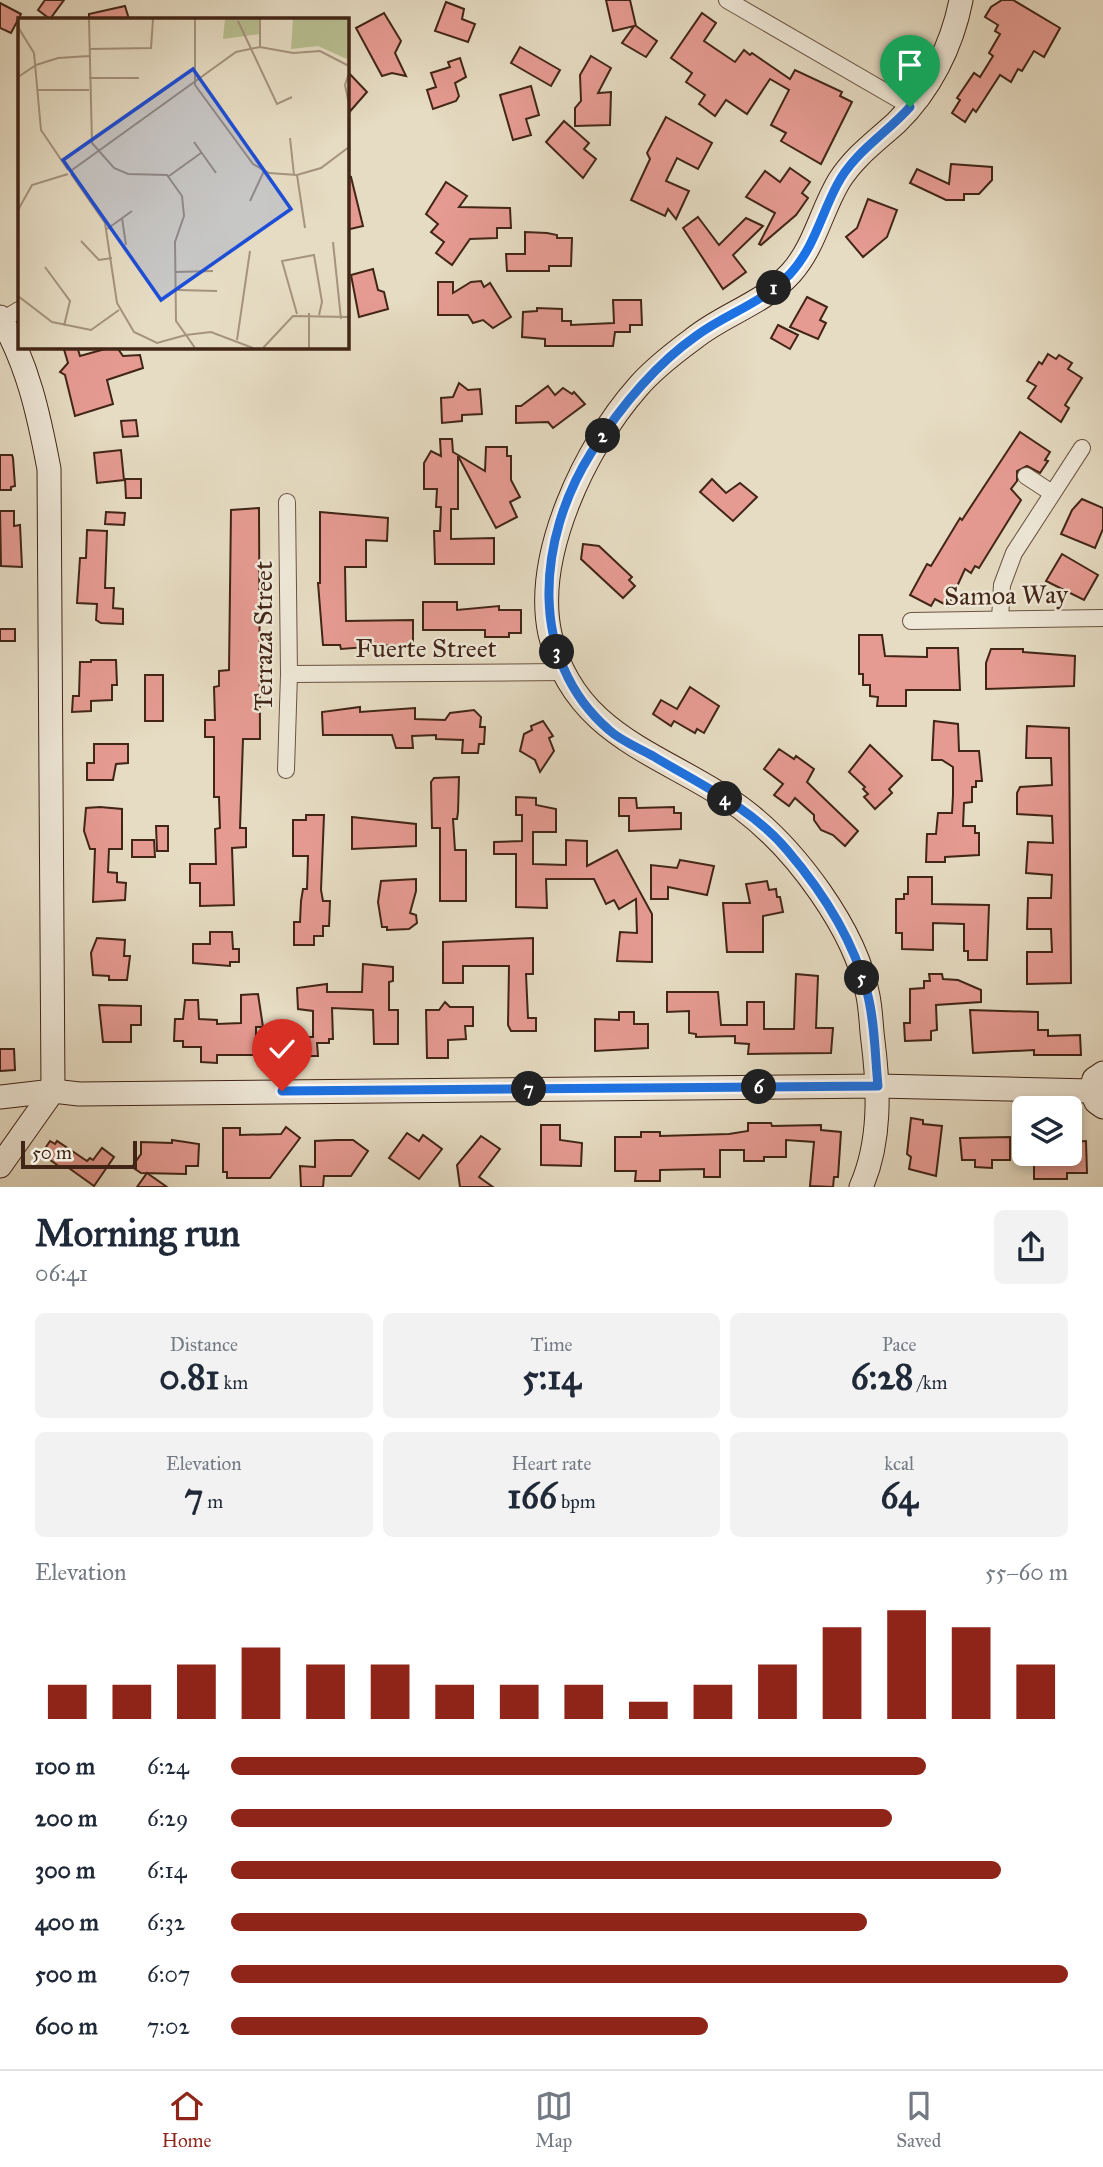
<!DOCTYPE html>
<html lang="en">
<head>
<meta charset="utf-8">
<style>
  :root { --surface:#fff; --page:#f2f2f3; --text:#1f2937; --muted:#747a83; --line:#e0e1e3; --accent:#8f2418 }
  body { margin:0; font-family:"IM FELL Great Primer",serif; background:var(--page); color:var(--text); height:100vh; display:flex; flex-direction:column; font-size:26px; white-space:nowrap }
  * { box-sizing:border-box; margin:0 }
  p { font-size:23px; color:var(--muted) }
  .icon { flex:none; width:38px; height:38px; fill:none; stroke:currentColor; stroke-width:2; stroke-linecap:round; stroke-linejoin:round }
  .map { position:relative; height:1187px; overflow:hidden }
  .panel { display:flex; flex-direction:column; background:var(--surface); flex:1 }
  .panel>* { flex:none }
  .buttons { position:absolute; left:1012px; top:1096px; display:grid; gap:14px }
  .buttons a { display:grid; place-items:center; width:70px; height:70px; border-radius:10px; background:var(--surface); box-shadow:0 4px 10px #0003; font-size:35px }
  .scale { position:absolute; left:21px; bottom:18px; width:116px; box-sizing:border-box; padding-left:7px; border:4px solid #412516; border-top:0; font-size:19px; line-height:24px; white-space:nowrap; color:#412516; -webkit-text-stroke:5px #efe8d8; paint-order:stroke }
  .pin { position:absolute; display:grid; place-items:center; width:60px; height:60px; color:#fff; margin:-72px -30px; border-radius:50% 50% 50% 0; rotate:-45deg; box-shadow:0 0 7px #0007 }
  .pin .icon { rotate:45deg }
  .km { position:absolute; width:35px; height:35px; margin:-18px; border-radius:50%; background:#222; color:#fff; font-size:19px; line-height:35px; text-align:center }
  .round { display:grid; place-items:center; flex:none; width:74px; height:74px; border-radius:10px; background:var(--page) }
  .headline { display:flex; align-items:center; justify-content:space-between; height:119px; padding:0 35px }
  h1 { font-size:38px; font-weight:700; line-height:52px }
  .stats { display:grid; grid-template-columns:repeat(3,1fr); gap:10px; height:119px; padding:7px 35px }
  .stats div { display:grid; align-content:center; border-radius:10px; background:var(--page); text-align:center }
  .stats b { font-size:35px; font-weight:700 }
  .stats small { font-size:19px; font-weight:400 }
  .stats p { font-size:19px }
  .chart { height:196px; padding:14px 35px }
  .chart p { display:flex; justify-content:space-between }
  .chart svg { width:100%; height:126px; margin-top:7px; stroke:var(--accent); stroke-width:6 }
  ul { padding:0 35px; list-style:none; font-size:23px }
  li { display:grid; grid-template-columns:112px 84px 1fr; align-items:center; height:52px }
  li i { height:18px; border-radius:9px; background:var(--accent) }
  .menu { display:flex; justify-content:space-around; align-items:center; height:98px; border-top:2px solid var(--line); background:var(--surface); font-size:19px; color:var(--muted) }
  .menu a { display:grid; justify-items:center; gap:4px }
  .menu .active { color:var(--accent) }
  .map>svg:first-child { display:block }
  .building { fill:#e69b92; stroke:#412516; stroke-width:2 }
  .lines { fill:none; stroke-linecap:round; stroke-linejoin:round }
  .street-casing { stroke:#6a5341; stroke-width:18 }
  .secondary-casing { stroke:#412516; stroke-width:25 }
  .street { stroke:#efe8d8; stroke-width:16 }
  .secondary { stroke:#efe8d8; stroke-width:23 }
  .route-casing { stroke:#fff; stroke-width:14 }
  .route { stroke:#1a73e8; stroke-width:9 }
  .labels { text-anchor:middle; stroke-width:5; stroke-linejoin:round; paint-order:stroke }
  .street-label { font-size:26px; fill:#412516; stroke:#efe8d8 }
  .inset-road { fill:none; stroke:#a4937e; stroke-width:2 }
  .view { fill:#1d4ed8; fill-opacity:0.15; stroke:#1d4ed8; stroke-width:3.5 }
  .inset-edge { fill:none; stroke:#412516; stroke-width:3.5 }
</style>
</head>
<body>
<div class="map">
<svg width="1103" height="1187" viewBox="0 0 1103 1187">
  <rect width="100%" height="100%" fill="#e6dcc3"/>
  <filter id="stains"><feTurbulence type="fractalNoise" baseFrequency=".00286" numOctaves="4"/><feColorMatrix values="0 0 0 0 .2 0 0 0 0 .09 0 0 0 0 .02 0 0 0 .5 -.17"/></filter>
  <radialGradient id="worn" r=".72"><stop offset=".6" stop-color="#630" stop-opacity="0"/><stop offset="1" stop-color="#630" stop-opacity=".3"/></radialGradient>
  <g class="building">
    <polygon points="45,0 64,0 50,19 38,10"/>
    <polygon points="606,0 630,0 636,26 657,41 646,57 622,43 634,26 613,31"/>
    <polygon points="1002,0 1013,0 1060,28 1044,57 1034,51 1022,71 1018,69 1011,82 1000,75 976,112 973,109 965,122 952,113 960,100 957,98 974,73 980,77 993,56 989,53 1000,34 995,31 998,25 985,17 991,7"/>
    <polygon points="446,2 464,9 462,19 475,24 468,42 435,31"/>
    <polygon points="0,3 21,14 11,33 0,28"/>
    <polygon points="125,6 129,19 89,19 89,14"/>
    <polygon points="384,13 401,41 395,53 406,76 392,73 382,76 356,28"/>
    <polygon points="702,13 716,23 704,41 735,62 744,50 750,55 752,53 790,79 795,70 842,92 840,96 852,102 821,164 781,141 786,133 771,125 789,90 770,79 747,114 726,100 715,116 699,104 705,95 686,82 692,73 671,58"/>
    <polygon points="520,47 560,70 551,86 511,63"/>
    <polygon points="591,56 611,68 598,93 611,92 610,125 575,126 575,108 581,101 580,75"/>
    <polygon points="460,58 466,77 455,83 459,96 456,101 433,109 427,90 436,87 431,73 450,67 448,62"/>
    <polygon points="346,70 367,92 346,116"/>
    <polygon points="531,86 539,115 526,119 531,135 513,140 500,95"/>
    <polygon points="666,117 712,143 698,169 677,158 666,181 689,191 676,219 668,209 665,216 631,200 650,159 647,153"/>
    <polygon points="564,121 589,143 584,149 596,159 583,178 546,142"/>
    <polygon points="951,164 992,167 992,180 979,194 964,194 964,200 946,200 910,183 917,169 949,184"/>
    <polygon points="790,168 810,182 802,193 808,198 796,215 761,245 759,244 775,213 746,197 765,171 780,182"/>
    <polygon points="351,177 363,226 346,230 346,178"/>
    <polygon points="446,182 467,196 459,207 510,208 511,228 497,228 497,238 470,239 452,265 436,253 444,242 431,232 438,224 426,214"/>
    <polygon points="868,199 897,210 887,237 863,257 846,237 857,228"/>
    <polygon points="698,217 719,245 746,218 763,226 733,255 746,272 723,289 683,228"/>
    <polygon points="525,232 547,233 557,235 557,238 572,238 571,266 549,266 549,271 507,271 506,254 525,254"/>
    <polygon points="373,269 378,290 384,292 388,309 359,317 351,275"/>
    <polygon points="481,281 484,287 490,283 511,317 493,328 483,320 473,323 468,315 438,315 438,282 453,282 453,293 471,282"/>
    <polygon points="807,297 827,307 820,320 826,323 818,339 790,327"/>
    <polygon points="613,300 641,300 642,325 630,325 630,332 615,332 613,346 545,346 545,339 522,337 523,312 537,311 537,308 562,309 562,321 571,321 571,325 614,323"/>
    <polygon points="778,325 798,335 790,349 771,338"/>
    <polygon points="63,346 77,346 80,356 116,346 123,356 140,355 143,368 107,380 113,404 75,416 65,375 60,372 68,363"/>
    <polygon points="1048,354 1056,359 1059,355 1072,363 1068,369 1082,378 1065,405 1069,408 1061,422 1028,398 1036,386 1027,381 1039,362 1042,364"/>
    <polygon points="459,383 468,390 480,389 482,414 462,415 462,421 442,423 441,398 453,397"/>
    <polygon points="548,386 555,395 563,388 572,394 574,392 585,404 553,428 548,422 516,423 516,406 521,406"/>
    <polygon points="136,420 138,436 123,437 121,421"/>
    <polygon points="1020,432 1050,452 1045,460 1048,461 1040,473 1027,466 1017,471 1017,481 1011,489 1021,500 979,568 975,566 971,573 965,569 948,606 935,599 931,606 910,595 927,564 931,566 960,518 962,520"/>
    <polygon points="440,439 452,439 453,452 485,471 486,447 507,447 507,456 511,456 511,480 520,497 510,502 517,517 496,528 458,456 458,509 451,509 451,539 494,538 494,564 435,564 434,531 440,531 441,507 436,507 437,489 424,489 424,463 431,451 441,456"/>
    <polygon points="121,450 124,480 97,483 94,453"/>
    <polygon points="0,455 12,455 13,458 15,486 11,487 11,490 0,490"/>
    <polygon points="125,479 141,479 141,498 126,498"/>
    <polygon points="712,479 726,493 740,483 757,497 733,521 700,492"/>
    <polygon points="1082,499 1103,508 1103,529 1095,548 1061,534 1072,510"/>
    <polygon points="259,508 260,739 243,739 240,828 246,828 246,847 232,848 234,905 200,906 200,883 190,883 190,864 216,864 215,829 220,828 219,797 214,797 214,737 205,737 205,720 215,720 214,687 219,686 219,671 229,670 231,510"/>
    <polygon points="0,511 14,511 14,526 20,525 22,567 1,566"/>
    <polygon points="106,512 125,513 124,525 105,524"/>
    <polygon points="320,512 388,518 387,541 366,540 366,567 345,567 346,621 413,620 413,649 393,649 393,645 341,649 340,645 323,645 318,583 320,583"/>
    <polygon points="87,530 107,531 105,588 114,588 113,608 123,609 123,624 101,623 96,620 97,604 77,603 80,558 86,558"/>
    <polygon points="583,544 599,546 632,577 629,580 635,586 623,598 581,559"/>
    <polygon points="1062,554 1098,575 1084,600 1046,581"/>
    <polygon points="423,602 457,602 457,610 499,606 499,610 521,610 521,633 509,633 509,637 485,637 485,630 423,630"/>
    <rect x="0" y="629" width="15" height="12"/>
    <polygon points="859,635 882,635 885,656 927,657 927,648 958,648 960,690 906,690 906,706 877,706 878,697 870,696 870,685 863,685 863,674 859,674"/>
    <polygon points="991,649 1023,649 1023,652 1075,656 1074,686 986,689 986,663"/>
    <polygon points="91,660 116,660 117,685 112,685 112,700 91,701 91,711 72,712 73,696 79,696 80,662 91,662"/>
    <rect x="145" y="675" width="18" height="46"/>
    <polygon points="690,687 719,706 704,733 697,729 695,733 674,721 671,726 653,714 661,700 677,709"/>
    <polygon points="360,707 360,712 415,708 415,719 445,720 450,713 474,710 481,717 480,727 485,727 484,744 479,744 478,753 462,753 463,740 436,739 436,735 412,736 413,748 396,748 392,735 323,735 322,712"/>
    <polygon points="543,721 553,736 549,738 554,751 540,772 535,760 520,751 524,734 532,730 531,726"/>
    <polygon points="934,721 958,724 959,751 979,751 982,781 976,781 976,787 972,787 972,802 964,803 963,826 975,826 975,833 979,833 979,855 945,857 945,862 926,862 927,834 936,834 938,813 952,813 953,795 953,767 942,760 932,760"/>
    <polygon points="1027,726 1069,728 1071,983 1027,984 1027,952 1052,952 1051,929 1027,929 1028,898 1051,898 1052,875 1026,873 1028,842 1053,843 1052,816 1017,814 1017,793 1020,787 1052,785 1051,758 1026,758"/>
    <polygon points="94,744 128,744 128,763 116,764 113,780 87,780 87,763 94,763"/>
    <polygon points="870,745 902,776 889,789 892,793 875,809 864,797 868,794 863,789 865,787 849,772"/>
    <polygon points="779,749 794,759 796,756 814,769 807,782 858,831 845,846 833,835 821,830 814,820 814,815 795,798 789,806 774,795 783,784 764,769"/>
    <polygon points="459,777 458,812 457,819 453,819 455,850 466,850 466,901 440,901 440,828 432,828 431,782 434,778"/>
    <polygon points="516,797 536,798 536,805 556,809 556,832 533,832 533,864 566,865 566,840 587,841 587,866 617,850 652,914 652,962 617,961 620,932 637,933 636,899 619,909 614,900 606,904 594,879 546,879 547,908 516,907 516,854 494,854 494,842 522,841 522,815 516,815"/>
    <polygon points="619,798 636,798 637,808 674,807 674,813 681,813 681,829 629,831 629,816 619,816"/>
    <polygon points="100,807 122,809 122,849 109,849 108,872 117,873 117,882 126,883 125,900 93,902 95,849 90,849 84,831 86,808"/>
    <polygon points="306,815 324,815 321,890 323,901 330,901 329,926 323,926 323,936 314,936 314,945 294,945 294,922 300,922 301,901 303,889 307,889 308,856 293,856 293,820 306,820"/>
    <polygon points="352,817 416,824 416,846 352,849"/>
    <polygon points="156,826 168,826 168,851 157,851"/>
    <polygon points="132,840 154,840 155,857 132,857"/>
    <polygon points="680,860 714,866 707,895 668,887 668,899 651,899 651,865 677,868"/>
    <polygon points="908,877 932,877 932,904 989,905 987,960 968,960 968,951 964,951 964,924 933,923 933,950 902,949 902,933 896,933 896,899 904,899 904,894 908,894"/>
    <polygon points="416,879 416,891 410,913 416,915 417,923 409,929 387,930 387,927 382,927 378,902 381,881"/>
    <polygon points="767,881 769,890 776,889 777,897 780,897 783,912 763,916 763,952 727,952 723,903 750,903 746,884"/>
    <polygon points="210,932 232,932 233,949 239,949 239,962 230,962 230,966 193,963 193,944 210,944"/>
    <polygon points="97,938 125,940 124,956 130,956 127,980 109,980 109,976 93,975 91,953"/>
    <polygon points="533,938 533,974 526,974 528,1018 536,1018 536,1031 511,1031 508,1025 509,966 463,966 463,983 443,983 443,942"/>
    <polygon points="363,964 393,967 393,981 389,982 389,1010 398,1010 398,1044 374,1044 373,1010 332,1008 333,1039 329,1039 329,1043 317,1043 318,1056 302,1056 301,1037 313,1037 313,1011 298,1009 297,988 327,984 327,992 362,992"/>
    <polygon points="796,974 818,976 816,1028 833,1028 831,1053 748,1054 749,1044 735,1043 735,1036 696,1037 696,1034 689,1033 689,1011 667,1012 667,992 718,992 721,1025 747,1025 747,1002 764,1002 764,1029 794,1029"/>
    <polygon points="929,974 942,974 943,979 958,980 981,990 981,1002 936,1005 937,1030 931,1031 931,1040 905,1041 904,1023 910,1023 910,989 924,988 924,981 930,981"/>
    <polygon points="258,994 263,1027 256,1027 256,1055 217,1055 217,1063 201,1062 201,1047 183,1047 183,1041 174,1041 175,1019 183,1019 185,1000 198,1000 199,1019 217,1020 217,1024 241,1023 241,995"/>
    <polygon points="445,1002 450,1007 473,1007 473,1026 465,1026 466,1039 448,1040 448,1058 427,1058 426,1010 439,1010"/>
    <polygon points="99,1005 141,1006 141,1025 131,1025 131,1042 103,1042"/>
    <polygon points="970,1010 1038,1012 1038,1030 1048,1030 1048,1036 1080,1035 1081,1055 1034,1055 1034,1050 973,1053"/>
    <polygon points="619,1012 634,1012 634,1024 648,1024 648,1048 595,1051 595,1019 619,1020"/>
    <polygon points="0,1049 14,1049 15,1070 0,1071"/>
    <polygon points="911,1118 923,1120 923,1124 942,1126 936,1176 909,1169 911,1157 907,1154"/>
    <polygon points="748,1123 771,1123 772,1126 821,1125 821,1130 841,1132 838,1177 834,1177 833,1187 810,1186 814,1142 786,1140 786,1157 764,1157 764,1161 744,1161 744,1150 720,1150 720,1177 704,1177 704,1169 660,1170 660,1181 635,1181 636,1171 615,1171 615,1137 641,1137 641,1132 660,1132 660,1136 729,1134 748,1131"/>
    <polygon points="541,1125 560,1125 560,1140 582,1143 581,1166 541,1165"/>
    <polygon points="286,1127 300,1138 270,1178 227,1178 227,1172 223,1172 223,1128 240,1128 240,1135 281,1134"/>
    <polygon points="407,1133 419,1141 423,1135 442,1149 419,1179 389,1158"/>
    <polygon points="481,1136 500,1149 479,1177 493,1187 460,1187 457,1165"/>
    <polygon points="1010,1137 1010,1160 992,1160 992,1168 975,1167 975,1160 962,1160 960,1138"/>
    <polygon points="172,1140 199,1144 198,1166 186,1166 186,1174 141,1173 132,1167 141,1154 141,1142 172,1143"/>
    <polygon points="336,1140 353,1140 368,1151 351,1176 324,1176 323,1187 301,1187 300,1166 315,1167 315,1141"/>
    <polygon points="50,1141 55,1144 57,1141 87,1161 90,1158 93,1160 102,1148 114,1157 94,1186 66,1166 60,1167 46,1157 42,1153"/>
    <polygon points="1086,1141 1087,1173 1067,1173 1067,1179 1034,1179 1034,1153 1069,1153 1069,1142"/>
    <polygon points="147,1173 167,1187 137,1187"/>
  </g>
  <g class="lines">
    <g class="street-casing">
      <g id="street">
        <polyline points="727,0 910,106"/>
        <polyline points="2,320 19,310"/>
        <polyline points="1026,476 1052,493"/>
        <polyline points="1000,619 1002,585 1014,553 1082,448"/>
        <polyline points="911,621 1103,618"/>
        <polyline points="289,674 564,672"/>
        <polyline points="286,770 289,674 287,502"/>
      </g>
    </g>
    <g class="secondary-casing">
      <g id="secondary">
        <path d="M0 317C28 364 39 416 49 469L53 1091 0 1166"/>
        <polyline points="1103,1073 1094,1079 1091,1091 1096,1102 1103,1107"/>
        <polyline points="0,1097 53,1091 79,1094 878,1086 1091,1091"/>
        <path d="M861 1187C881 1142 879 1089 873 1041 871 1026 871 1011 868 996 856 930 795 848 741 808 666 754 574 738 550 634 533 555 586 446 637 388 652 370 674 353 693 339 725 313 762 305 791 273 815 246 821 211 839 181 855 156 875 142 896 123 930 90 952 46 961 0"/>
      </g>
    </g>
    <use href="#street" class="street"/>
    <use href="#secondary" class="secondary"/>
  </g>
  <g class="lines">
    <g class="route-casing">
      <path id="route" d="M282 1091 878 1086C875 1056 875 1022 867 992 853 939 822 891 787 850 752 808 699 784 653 756 639 748 621 741 609 730 527 659 537 539 591 453 619 409 652 367 696 336 729 312 760 305 790 274 814 248 821 215 837 185 854 152 886 134 910 107"/>
    </g>
    <use href="#route" class="route"/>
  </g>
  <g class="labels">
    <g class="street-label">
      <text transform="translate(1006 595) rotate(-1)" y="9">Samoa Way</text>
      <text transform="translate(263 636) rotate(-90)" y="9">Terraza Street</text>
      <text x="426" y="657">Fuerte Street</text>
    </g>
  </g>
  <g transform="translate(18 18)">
    <rect width="331" height="331" fill="#e6dcc3"/>
    <path d="M207 1H242V16L205 21ZM275 1H331V42L300 28 273 31Z" fill="#b8bf92"/>
    <path class="inset-road" d="M71 1 74 125 96 150 110 156 149 157 164 178 166 198 157 224 158 303 168 317 193 314 235 330M177 1V67L235 146 251 155 279 157 303 150 331 129M242 1V28M220 3 259 86 274 79M0 9 16 35 23 112 50 152M71 31 133 30 135 1M18 47 40 40 71 38M331 55 327 67 331 86M0 59 18 47M71 60H121M19 72H71M272 120 276 157M176 124 198 155M54 152 218 34 242 29 275 35 302 33 331 48M53 156 87 205 99 285 116 314 139 325 168 317 177 330M279 157 287 210M151 158 183 135M232 183 246 153M0 192 14 167 50 156M104 200 108 227M89 211 114 193M63 223 81 242 94 240M315 224 323 301M27 249 52 283 46 308M157 254 195 253M160 272 199 273M0 278 34 304 73 312 101 292M291 295V330M279 296 264 243 296 237 304 284 301 297M219 322 232 233M245 330 275 298 331 299"/>
    <path class="view" d="M175 51 273 191 143 282 45 142Z"/>
    <rect width="331" height="331" class="inset-edge"/>
  </g>
  <rect width="100%" height="100%" filter="url(#stains)"/>
  <rect width="100%" height="100%" fill="url(#worn)"/>
</svg>
<div class="buttons">
<a><svg class="icon" aria-label="layers" viewBox="0 0 24 24"><path d="M12 4l9 5-9 5-9-5zM3 14l9 5 9-5"/></svg></a>
</div>
<div class="scale">50 m</div>
<div class="pin" style="left:910px;top:107px;background:#1e9e55"><svg class="icon" aria-label="arrive" viewBox="0 0 24 24"><path d="M6 21V4h12l-3 4 3 4H6"/></svg></div>
<div class="pin" style="left:282px;top:1091px;background:#d93025"><svg class="icon" aria-label="check" viewBox="0 0 24 24"><path d="M5 12l5 5 9-10"/></svg></div>
<b class="km" style="left:774px;top:288px">1</b>
<b class="km" style="left:603px;top:436px">2</b>
<b class="km" style="left:557px;top:652px">3</b>
<b class="km" style="left:725px;top:799px">4</b>
<b class="km" style="left:862px;top:978px">5</b>
<b class="km" style="left:759px;top:1087px">6</b>
<b class="km" style="left:529px;top:1089px">7</b>
</div>
<section class="panel">
<div class="headline"><div><h1>Morning run</h1><p>06:41</p></div><a class="round"><svg class="icon" aria-label="share" viewBox="0 0 24 24"><path d="M12 15V3M7 8l5-5 5 5M5 13v7h14v-7"/></svg></a></div>
<div class="stats">
<div><p>Distance</p><b>0.81<small> km</small></b></div>
<div><p>Time</p><b>5:14</b></div>
<div><p>Pace</p><b>6:28<small> /km</small></b></div>
</div>
<div class="stats">
<div><p>Elevation</p><b>7<small> m</small></b></div>
<div><p>Heart rate</p><b>166<small> bpm</small></b></div>
<div><p>kcal</p><b>64</b></div>
</div>
<div class="chart"><p><span>Elevation</span>55–60 m</p>
<svg viewBox="0 0 160 44" preserveAspectRatio="none"><path d="M5 44V32M15 44V32M25 44V25M35 44V19M45 44V25M55 44V25M65 44V32M75 44V32M85 44V32M95 44V38M105 44V32M115 44V25M125 44V12M135 44V6M145 44V12M155 44V25"/></svg>
</div>
<ul>
<li><b>100 m</b>6:24<i style="width:83%"></i></li>
<li><b>200 m</b>6:29<i style="width:79%"></i></li>
<li><b>300 m</b>6:14<i style="width:92%"></i></li>
<li><b>400 m</b>6:32<i style="width:76%"></i></li>
<li><b>500 m</b>6:07<i style="width:100%"></i></li>
<li><b>600 m</b>7:02<i style="width:57%"></i></li>
</ul>
</section>
<nav class="menu">
<a class="active"><svg class="icon" aria-label="home" viewBox="0 0 24 24"><path d="M3 11l9-7 9 7M6 9v11h12V9"/></svg>Home</a>
<a><svg class="icon" aria-label="map" viewBox="0 0 24 24"><path d="M3 6l6-2 6 2 6-2v14l-6 2-6-2-6 2zM9 4v14M15 6v14"/></svg>Map</a>
<a><svg class="icon" aria-label="saved" viewBox="0 0 24 24"><path d="M7 4h10v16l-5-4-5 4z"/></svg>Saved</a>
</nav>
</body>
</html>
